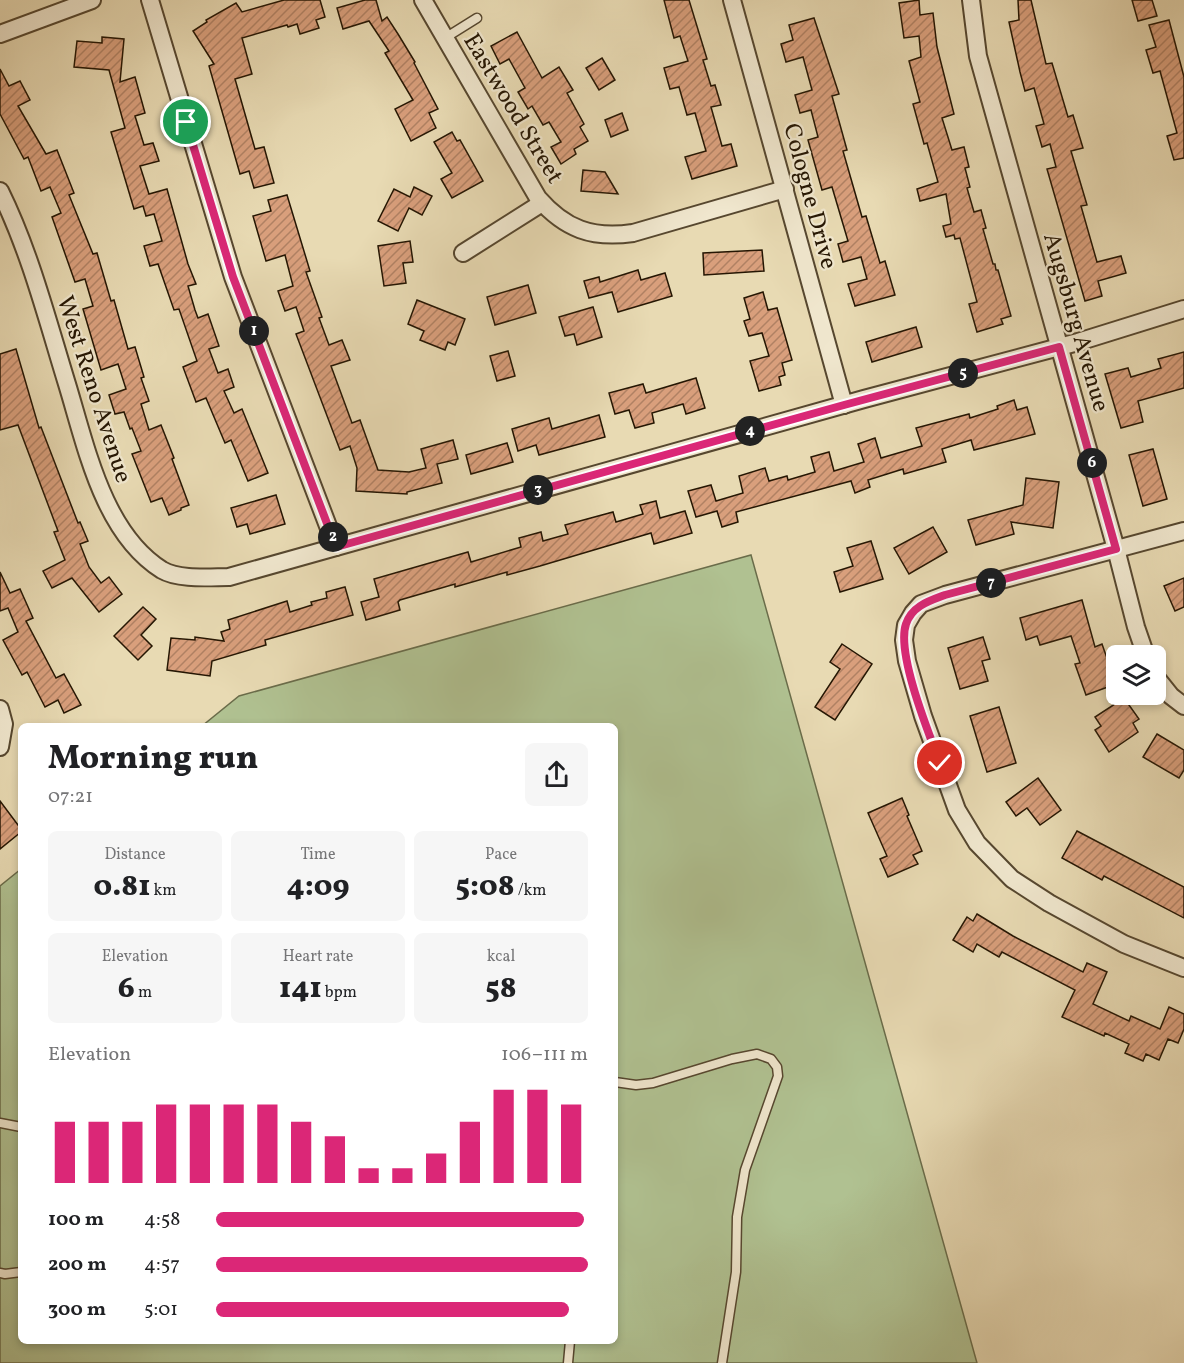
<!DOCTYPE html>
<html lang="en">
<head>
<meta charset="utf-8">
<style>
  :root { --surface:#fff; --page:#f6f6f6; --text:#202124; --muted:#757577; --accent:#db2777 }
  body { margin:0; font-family:Vollkorn,serif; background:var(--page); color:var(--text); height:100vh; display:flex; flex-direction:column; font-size:22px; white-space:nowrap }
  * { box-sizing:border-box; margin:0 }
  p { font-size:20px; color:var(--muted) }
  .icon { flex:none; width:33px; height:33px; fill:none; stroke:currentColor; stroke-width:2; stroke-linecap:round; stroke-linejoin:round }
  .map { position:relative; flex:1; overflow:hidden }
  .details { position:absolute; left:18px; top:723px; width:600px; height:621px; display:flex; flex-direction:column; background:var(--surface); border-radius:9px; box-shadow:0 3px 9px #0003 }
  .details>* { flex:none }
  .buttons { position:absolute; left:1106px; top:645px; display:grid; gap:12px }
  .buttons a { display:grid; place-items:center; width:60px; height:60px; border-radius:9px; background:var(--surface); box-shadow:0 3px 9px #0003; font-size:30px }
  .pin { position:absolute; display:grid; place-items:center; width:51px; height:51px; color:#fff; margin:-26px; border:3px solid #fff; border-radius:50%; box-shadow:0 2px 6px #0007 }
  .km { position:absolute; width:30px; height:30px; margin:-15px; border-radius:50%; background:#222; color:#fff; font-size:16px; line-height:30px; text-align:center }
  .round { display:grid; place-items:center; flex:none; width:63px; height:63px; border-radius:9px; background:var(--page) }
  .overview { display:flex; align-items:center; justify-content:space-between; height:102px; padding:0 30px }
  h1 { font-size:33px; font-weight:800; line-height:45px }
  .figures { display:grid; grid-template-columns:repeat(3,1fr); gap:9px; height:102px; padding:6px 30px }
  .figures div { display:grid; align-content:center; border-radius:9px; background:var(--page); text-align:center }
  .figures b { font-size:30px; font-weight:800 }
  .figures small { font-size:16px; font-weight:400 }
  .figures p { font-size:16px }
  .chart { height:168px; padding:12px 30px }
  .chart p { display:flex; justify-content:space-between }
  .chart svg { width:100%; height:108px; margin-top:6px; stroke:var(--accent); stroke-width:6 }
  ul { padding:0 30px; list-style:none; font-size:20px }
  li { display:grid; grid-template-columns:96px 72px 1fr; align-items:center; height:45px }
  li i { height:15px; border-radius:8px; background:var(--accent) }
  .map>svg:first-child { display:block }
  .grass { fill:#b0c191; stroke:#6a6c4a; stroke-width:1.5 }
  .building { fill:url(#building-hatch); stroke:#251603; stroke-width:1.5 }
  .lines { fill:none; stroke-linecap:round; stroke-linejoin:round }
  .service-casing { stroke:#56472f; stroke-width:11 }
  .minor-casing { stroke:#56472f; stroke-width:20 }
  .service { stroke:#f0e7ce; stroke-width:8 }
  .minor { stroke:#f0e7ce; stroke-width:16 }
  .route-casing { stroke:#fff; stroke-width:12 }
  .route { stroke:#db2777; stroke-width:8 }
  .labels { text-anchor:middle; stroke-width:4.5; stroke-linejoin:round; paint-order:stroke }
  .street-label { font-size:24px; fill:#251603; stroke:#f0e7ce }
</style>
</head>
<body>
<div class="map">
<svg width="1184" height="1363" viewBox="0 0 1184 1363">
  <defs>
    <pattern id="building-hatch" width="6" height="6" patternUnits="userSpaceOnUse" patternTransform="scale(1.5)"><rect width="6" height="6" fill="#d99f7c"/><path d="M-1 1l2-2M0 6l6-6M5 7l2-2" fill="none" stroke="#b08163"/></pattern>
  </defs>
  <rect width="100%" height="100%" fill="#e8dab3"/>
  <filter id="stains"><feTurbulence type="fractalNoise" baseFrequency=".00333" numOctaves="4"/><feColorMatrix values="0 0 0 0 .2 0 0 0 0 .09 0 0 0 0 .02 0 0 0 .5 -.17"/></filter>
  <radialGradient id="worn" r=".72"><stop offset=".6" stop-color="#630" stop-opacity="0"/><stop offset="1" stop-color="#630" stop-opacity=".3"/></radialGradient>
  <polygon class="grass" points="751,555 977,1363 0,1363 0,886 21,869 21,1341 615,1341 615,726 202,726 239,696"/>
  <g class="building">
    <polygon points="284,0 320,0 325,17 316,20 319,28 300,34 297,24 288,27 287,25 242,38 252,74 235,79 255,149 264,147 274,183 254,188 249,171 240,174 209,66 214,64 193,31 207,22 206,20 236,3 242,12"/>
    <polygon points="365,0 376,0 382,21 387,17 398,34 415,62 414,63 438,109 429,113 436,128 411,141 395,109 413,100 385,53 389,51 369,21 343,29 337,8"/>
    <polygon points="664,0 689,0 707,59 703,60 711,86 715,85 721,105 711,107 722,146 731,144 737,166 692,179 685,157 706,151 695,113 687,115 679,87 670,89 664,68 688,61 680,36 674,38"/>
    <polygon points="919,0 920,15 933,13 937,47 954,114 942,118 952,150 964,147 969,167 965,168 970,187 967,188 974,212 981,210 986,228 983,229 993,264 995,264 996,270 998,270 1011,316 1001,319 1003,324 977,332 969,304 977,302 960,238 955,239 954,235 946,237 943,226 951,224 946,194 920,201 917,189 938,182 927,143 924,144 913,104 920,102 909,61 921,57 919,36 904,38 899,3"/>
    <polygon points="1018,0 1031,0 1046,64 1052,63 1068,117 1073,115 1083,148 1071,151 1087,205 1081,206 1097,262 1121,256 1126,273 1098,281 1102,296 1085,301 1047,169 1056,167 1050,144 1042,147 1036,126 1044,124 1034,88 1025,91 1020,72 1009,22 1019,20"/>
    <polygon points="1132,0 1152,0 1157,16 1138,21"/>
    <polygon points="814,18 839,94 832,96 847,150 843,151 862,217 866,216 880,263 885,261 895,295 855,306 848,284 867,279 861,257 843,262 838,244 848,241 832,187 822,190 808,140 818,137 811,110 800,113 795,95 812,90 803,57 786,62 781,44 793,40 789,25"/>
    <polygon points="1169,20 1184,77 1184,158 1174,160 1167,136 1177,133 1160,71 1153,73 1146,50 1156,47 1149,25"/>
    <polygon points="517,32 542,78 559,67 573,90 567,93 584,124 580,127 588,141 574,149 576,154 561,164 551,147 561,142 549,122 543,125 532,106 528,109 518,92 525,88 509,59 500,64 491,46"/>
    <polygon points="102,37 124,39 120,82 135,77 145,113 135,116 144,145 153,143 159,161 140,166 149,194 167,189 188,264 196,284 188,286 195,310 198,318 208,314 219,346 209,349 218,373 228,369 234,387 224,391 234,413 242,409 268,473 248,481 231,440 225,443 206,398 196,402 183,367 197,361 179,309 174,310 158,264 150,266 144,246 162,241 154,214 146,216 143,206 134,209 111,132 125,128 109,70 74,67 77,41 102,43"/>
    <polygon points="602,58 615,80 599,90 586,68"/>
    <polygon points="0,69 9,86 20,81 30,100 18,106 46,154 57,150 74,193 69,195 93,254 97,253 111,301 114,300 128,349 135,347 144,377 141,378 149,401 141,404 149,430 161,425 174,458 172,459 189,505 181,508 181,510 169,515 162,498 151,502 132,454 141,451 132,428 130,429 124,412 115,414 109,395 126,389 118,364 101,370 83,309 93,306 85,279 75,282 52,217 61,213 50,187 41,191 28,157 24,159 0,114"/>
    <polygon points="622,113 628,130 611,137 605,120"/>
    <polygon points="452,132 457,141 460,140 483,181 452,198 441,179 452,173 434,142"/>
    <polygon points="583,170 605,172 618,194 581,191"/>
    <polygon points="414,187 432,196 422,215 409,208 398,231 378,221 394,189 410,197"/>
    <polygon points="287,195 310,271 306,272 322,317 319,318 329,345 342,340 350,360 331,366 352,423 360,420 378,470 409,472 426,468 421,449 453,440 458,459 437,464 442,483 407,492 407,494 356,491 357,468 350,446 340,450 296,334 304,331 296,307 285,311 278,291 293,286 285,255 266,261 253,216 271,211 268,200"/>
    <polygon points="410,241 413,262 403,263 406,283 384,286 378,246"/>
    <polygon points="762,250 764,271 704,275 703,253"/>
    <polygon points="638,270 641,280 665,273 672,296 618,312 612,292 589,298 584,281 599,277 600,282"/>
    <polygon points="528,285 536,313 495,325 487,297"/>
    <polygon points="763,292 768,310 777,308 792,360 782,363 785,375 779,377 781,385 759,391 750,361 769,356 762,333 749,336 744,321 750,319 744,298"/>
    <polygon points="417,300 465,319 455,345 448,342 445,350 420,340 424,331 408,324"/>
    <polygon points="593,307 602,337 577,345 574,334 565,336 559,317"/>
    <polygon points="916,327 922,347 872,362 866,342"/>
    <polygon points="16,349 39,428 41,427 78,523 80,522 88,541 80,544 89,567 101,583 109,577 122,594 99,612 72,578 52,588 43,571 65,560 54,532 58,531 18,425 0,430 0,354"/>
    <polygon points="508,351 515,376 497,381 490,356"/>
    <polygon points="1184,352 1184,388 1138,401 1143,422 1121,428 1105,374 1128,368 1131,377 1161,368 1158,359"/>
    <polygon points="696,378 705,408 686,414 683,404 652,413 654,423 635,428 629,410 615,414 609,393 643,384 646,393"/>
    <polygon points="1014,400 1017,410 1027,407 1035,434 974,450 971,440 942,449 946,462 904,474 903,469 868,480 870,487 855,493 851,481 736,512 738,522 722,527 717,511 696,517 688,491 711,485 716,501 743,493 739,476 765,468 769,481 787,476 788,480 815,472 811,457 829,452 834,471 864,462 858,444 875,438 881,458 922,446 916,428 969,414 970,418 998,409 997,406"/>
    <polygon points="599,415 605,437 539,455 536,445 518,451 512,429 549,418 552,429"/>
    <polygon points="507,443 513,462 471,474 466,455"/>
    <polygon points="1153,449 1167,499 1143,506 1129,455"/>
    <polygon points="1026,478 1059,482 1053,528 1011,522 1014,534 976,545 968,520 1023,505"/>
    <polygon points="276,495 285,524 250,534 247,524 237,527 231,508"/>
    <polygon points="656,501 660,518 685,511 692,533 654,544 651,533 540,566 507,575 507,572 455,587 455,584 400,600 398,602 400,610 366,620 361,602 379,597 374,579 468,552 471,562 521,547 519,538 541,532 543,541 568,534 565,525 613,512 616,522 643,514 640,505"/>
    <polygon points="933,527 947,552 909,574 894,548"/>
    <polygon points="871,541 883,579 840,592 834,572 853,566 847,548"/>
    <polygon points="0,572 10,593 20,589 33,618 26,621 56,678 64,674 81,705 64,713 58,700 45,707 27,672 22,675 3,640 18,632 8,608 0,611"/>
    <polygon points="1184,578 1184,607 1175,611 1164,586"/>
    <polygon points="345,587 353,615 265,640 266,645 212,661 210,676 167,670 171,638 195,640 195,637 224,641 221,632 230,629 228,620 287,601 290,612 312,605 311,602 327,598 326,592"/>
    <polygon points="1082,600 1095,647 1102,644 1116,684 1086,695 1075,664 1080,663 1071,636 1040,645 1037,636 1026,640 1020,618"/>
    <polygon points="143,607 156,619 141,635 152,646 138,660 114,636"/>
    <polygon points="983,637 990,659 982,661 988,681 960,689 948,648"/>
    <polygon points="842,644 872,664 835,720 815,707 840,669 830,662"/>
    <polygon points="1124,698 1139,719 1133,723 1138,732 1109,752 1095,730 1101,726 1095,717"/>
    <polygon points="999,707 1016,763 987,772 970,716"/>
    <polygon points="1157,734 1184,750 1184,770 1179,778 1143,757"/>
    <polygon points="1038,778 1061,810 1040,825 1027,808 1016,816 1006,802"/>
    <polygon points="902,798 909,815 907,816 922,851 913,855 918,864 888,877 880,859 887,856 868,813"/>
    <polygon points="0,801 21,829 21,832 0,849"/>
    <polygon points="1077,831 1184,887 1184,918 1104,876 1102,880 1062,858"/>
    <polygon points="977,914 1013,936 1083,972 1087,963 1107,972 1093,1004 1129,1021 1131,1016 1160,1029 1169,1007 1184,1014 1184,1029 1178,1043 1168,1039 1159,1060 1146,1054 1143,1061 1125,1053 1129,1044 1105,1033 1104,1036 1062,1017 1075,990 1002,952 999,957 977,944 973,952 953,940 967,917 973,921"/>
  </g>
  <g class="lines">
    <g class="service-casing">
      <g id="service">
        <polyline points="445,38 477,18"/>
        <polyline points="615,1082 636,1085 653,1083 732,1059 757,1054 771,1059 777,1067 778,1076 745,1170 737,1217 736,1272 722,1363"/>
        <polyline points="0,1123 21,1127"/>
        <polyline points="0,1273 5,1274 21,1272"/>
        <polyline points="568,1363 570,1341"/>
      </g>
    </g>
    <g class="minor-casing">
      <g id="minor">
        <polyline points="150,0 233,277 336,547"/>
        <path d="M423 0 538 198C565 229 592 239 633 233L785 189"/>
        <polyline points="732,0 844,405"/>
        <polyline points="971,0 978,56 1116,549 1136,627 1146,656"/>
        <polyline points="0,34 92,0"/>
        <path d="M0 191C30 252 47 319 67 384 86 446 103 533 162 570 179 580 210 577 229 577L864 399 1078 342 1184 309"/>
        <polyline points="463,253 542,203"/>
        <polyline points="1184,531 945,595 921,604 913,613 906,625 904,640 907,661 923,716 957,810 977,843 1012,879 1049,903 1124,944 1184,968"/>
        <polyline points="1155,676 1171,696 1184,706"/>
        <polyline points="0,709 4,724 0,747"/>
      </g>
    </g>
    <use href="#service" class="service"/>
    <use href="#minor" class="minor"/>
  </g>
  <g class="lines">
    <g class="route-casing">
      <path id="route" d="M186 122 233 277 336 547 844 405 1059 347 1116 549 945 595C929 601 912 606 906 624 896 653 929 734 940 763"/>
    </g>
    <use href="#route" class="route"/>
  </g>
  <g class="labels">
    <g class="street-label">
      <text transform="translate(514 108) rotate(59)" y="8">Eastwood Street</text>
      <text transform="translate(811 196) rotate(75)" y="8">Cologne Drive</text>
      <text transform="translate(1077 322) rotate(74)" y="8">Augsburg Avenue</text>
      <text transform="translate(95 389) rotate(72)" y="8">West Reno Avenue</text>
    </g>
  </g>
  <rect width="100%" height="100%" filter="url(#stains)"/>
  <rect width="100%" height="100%" fill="url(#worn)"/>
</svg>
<div class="buttons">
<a><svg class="icon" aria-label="layers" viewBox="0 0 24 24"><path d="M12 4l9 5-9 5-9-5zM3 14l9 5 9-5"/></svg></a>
</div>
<div class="pin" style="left:186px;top:122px;background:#1e9e55"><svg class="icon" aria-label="arrive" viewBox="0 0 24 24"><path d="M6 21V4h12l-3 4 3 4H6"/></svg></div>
<div class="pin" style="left:940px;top:763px;background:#d93025"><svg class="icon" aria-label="check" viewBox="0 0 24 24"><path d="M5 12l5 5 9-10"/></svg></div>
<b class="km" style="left:254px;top:331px">1</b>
<b class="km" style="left:333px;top:537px">2</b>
<b class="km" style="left:538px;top:490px">3</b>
<b class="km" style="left:750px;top:431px">4</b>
<b class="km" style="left:963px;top:373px">5</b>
<b class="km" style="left:1092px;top:463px">6</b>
<b class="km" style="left:991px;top:583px">7</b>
<section class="details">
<div class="overview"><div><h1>Morning run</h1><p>07:21</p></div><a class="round"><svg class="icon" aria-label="share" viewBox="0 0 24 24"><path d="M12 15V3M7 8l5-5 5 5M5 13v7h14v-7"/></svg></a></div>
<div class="figures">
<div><p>Distance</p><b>0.81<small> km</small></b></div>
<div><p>Time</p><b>4:09</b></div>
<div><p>Pace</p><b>5:08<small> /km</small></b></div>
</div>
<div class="figures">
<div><p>Elevation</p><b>6<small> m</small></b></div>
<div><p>Heart rate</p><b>141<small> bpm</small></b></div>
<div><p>kcal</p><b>58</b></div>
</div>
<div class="chart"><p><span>Elevation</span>106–111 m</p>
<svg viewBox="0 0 160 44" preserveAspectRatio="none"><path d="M5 44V19M15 44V19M25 44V19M35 44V12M45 44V12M55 44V12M65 44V12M75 44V19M85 44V25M95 44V38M105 44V38M115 44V32M125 44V19M135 44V6M145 44V6M155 44V12"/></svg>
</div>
<ul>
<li><b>100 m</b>4:58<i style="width:99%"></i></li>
<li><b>200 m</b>4:57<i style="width:100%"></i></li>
<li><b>300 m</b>5:01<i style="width:95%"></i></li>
</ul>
</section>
</div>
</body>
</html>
